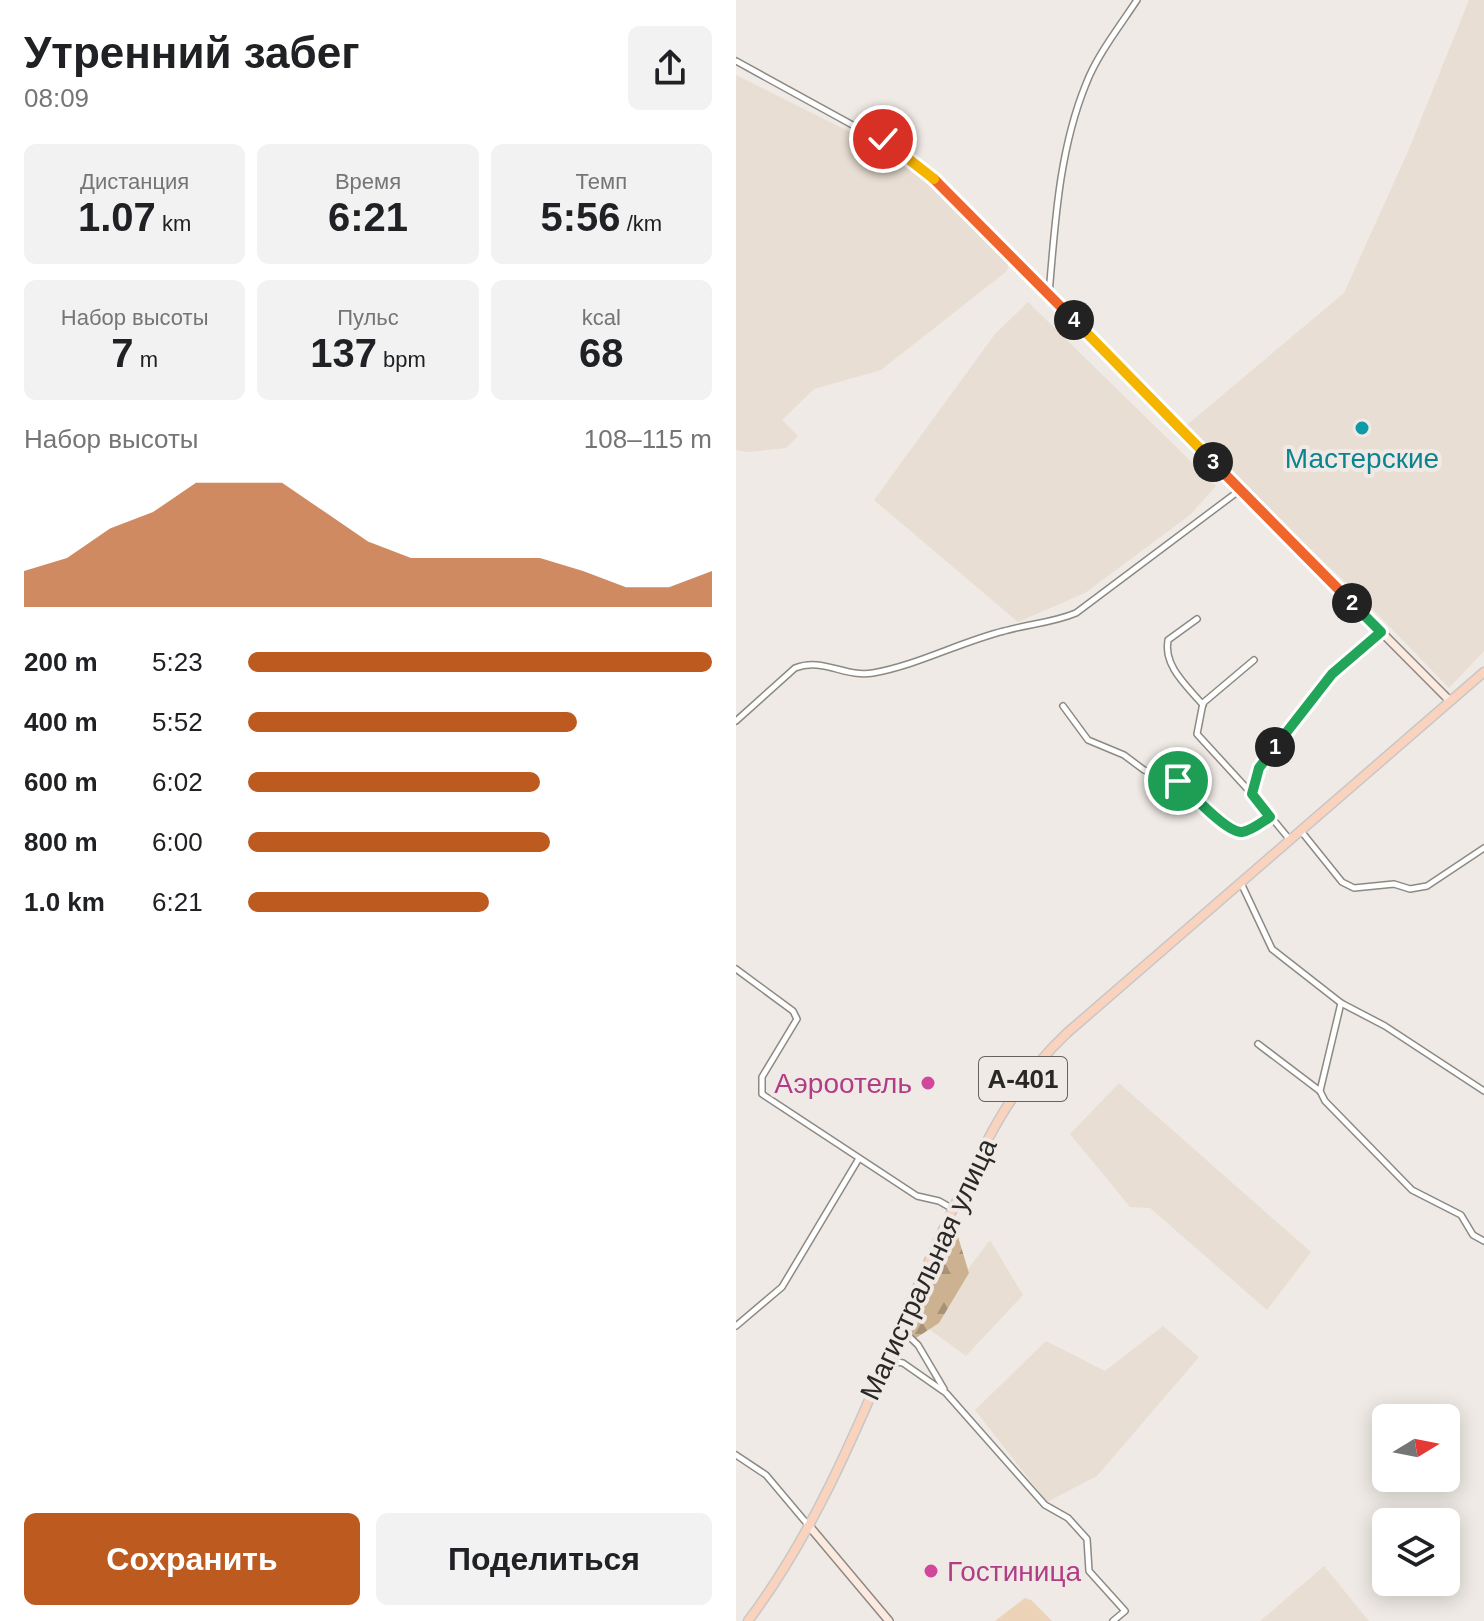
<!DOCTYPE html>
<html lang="ru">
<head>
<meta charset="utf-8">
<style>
  :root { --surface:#fff; --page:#f2f2f2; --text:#202124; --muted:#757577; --accent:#bc5a20 }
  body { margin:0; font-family:Helvetica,sans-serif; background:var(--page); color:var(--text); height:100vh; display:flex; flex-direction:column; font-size:30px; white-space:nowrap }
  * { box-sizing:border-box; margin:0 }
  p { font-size:26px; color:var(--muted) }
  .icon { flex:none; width:44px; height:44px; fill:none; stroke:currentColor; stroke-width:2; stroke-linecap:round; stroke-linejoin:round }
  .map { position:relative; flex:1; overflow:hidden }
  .panel { display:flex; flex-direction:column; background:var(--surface); width:736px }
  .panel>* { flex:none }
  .needle { width:52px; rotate:80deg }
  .controls { position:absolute; left:636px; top:1404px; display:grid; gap:16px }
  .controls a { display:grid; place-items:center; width:88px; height:88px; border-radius:12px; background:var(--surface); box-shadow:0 4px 20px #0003; font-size:40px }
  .pin { position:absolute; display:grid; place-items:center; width:68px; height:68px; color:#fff; margin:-34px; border:4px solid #fff; border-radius:50%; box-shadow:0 2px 8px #0007 }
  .km { position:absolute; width:40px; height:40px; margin:-20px; border-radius:50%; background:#222; color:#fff; font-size:22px; line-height:40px; text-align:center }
  .round { display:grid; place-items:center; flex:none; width:84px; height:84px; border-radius:12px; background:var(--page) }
  .headline { display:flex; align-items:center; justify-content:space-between; height:136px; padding:0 24px }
  h1 { font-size:44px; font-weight:800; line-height:60px }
  .figures { display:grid; grid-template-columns:repeat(3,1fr); gap:12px; height:136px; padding:8px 24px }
  .figures div { display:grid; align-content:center; border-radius:12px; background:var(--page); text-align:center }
  .figures b { font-size:40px; font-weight:800 }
  .figures small { font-size:22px; font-weight:400 }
  .figures p { font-size:22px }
  .chart { height:224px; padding:16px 24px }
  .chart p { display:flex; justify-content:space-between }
  .chart svg { width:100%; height:144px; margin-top:8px; fill:var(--accent); opacity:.7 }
  .button { display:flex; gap:16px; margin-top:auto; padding:16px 24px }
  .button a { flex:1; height:92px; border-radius:12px; background:var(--accent); color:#fff; font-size:32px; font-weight:800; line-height:92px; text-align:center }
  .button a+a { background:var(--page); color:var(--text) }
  ul { padding:0 24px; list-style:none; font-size:26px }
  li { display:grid; grid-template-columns:128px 96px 1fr; align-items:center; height:60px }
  li i { height:20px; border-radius:10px; background:var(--accent) }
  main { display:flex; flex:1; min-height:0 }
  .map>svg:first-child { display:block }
  .built { fill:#e9ded3 }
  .forest { fill:url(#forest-firs) }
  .pitch { fill:#ecd3b7 }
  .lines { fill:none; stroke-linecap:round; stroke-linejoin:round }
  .street-casing { stroke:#8d8983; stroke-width:8 }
  .secondary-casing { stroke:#8d8983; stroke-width:10 }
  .primary-casing { stroke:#c8c7c7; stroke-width:11 }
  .street { stroke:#fff; stroke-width:5 }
  .secondary { stroke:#fce9df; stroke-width:7 }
  .primary { stroke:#fad3bf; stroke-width:8 }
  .split-1-casing { stroke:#fff; stroke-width:16 }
  .split-2-casing { stroke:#fff; stroke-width:16 }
  .split-3-casing { stroke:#fff; stroke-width:16 }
  .split-4-casing { stroke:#fff; stroke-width:16 }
  .split-5-casing { stroke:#fff; stroke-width:16 }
  .split-6-casing { stroke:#fff; stroke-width:16 }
  .split-1 { stroke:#22a559; stroke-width:10 }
  .split-2 { stroke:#22a559; stroke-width:10 }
  .split-3 { stroke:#f0652b; stroke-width:10 }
  .split-4 { stroke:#f5b400; stroke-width:10 }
  .split-5 { stroke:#f0652b; stroke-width:10 }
  .split-6 { stroke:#f5b400; stroke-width:10 }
  .culture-dot { fill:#0f9aa8; stroke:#efeae5; stroke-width:3 }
  .hotel-dot { fill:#d1479c; stroke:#efeae5; stroke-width:3 }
  .labels { text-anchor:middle; stroke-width:8; stroke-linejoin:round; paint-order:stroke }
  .shield { fill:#efeae5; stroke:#65625f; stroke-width:2 }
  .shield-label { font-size:26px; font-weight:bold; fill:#2a2826 }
  .culture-label { font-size:28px; fill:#0d838f; stroke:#efeae5 }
  .hotel-label { font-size:28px; fill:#b23c85; stroke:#efeae5; text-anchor:end }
  .street-label { font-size:28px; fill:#2a2826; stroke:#efeae5 }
</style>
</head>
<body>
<main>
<section class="panel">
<div class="headline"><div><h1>Утренний забег</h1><p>08:09</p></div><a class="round"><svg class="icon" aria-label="share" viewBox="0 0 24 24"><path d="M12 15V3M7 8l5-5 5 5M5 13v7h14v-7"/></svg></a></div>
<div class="figures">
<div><p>Дистанция</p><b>1.07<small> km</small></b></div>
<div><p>Время</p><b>6:21</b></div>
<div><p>Темп</p><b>5:56<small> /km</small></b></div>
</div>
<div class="figures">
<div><p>Набор высоты</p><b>7<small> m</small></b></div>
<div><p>Пульс</p><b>137<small> bpm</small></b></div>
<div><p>kcal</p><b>68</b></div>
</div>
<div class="chart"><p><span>Набор высоты</span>108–115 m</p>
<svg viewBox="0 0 160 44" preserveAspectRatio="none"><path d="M0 44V33L10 29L20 20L30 15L40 6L50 6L60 6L70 15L80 24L90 29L100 29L110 29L120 29L130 33L140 38L150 38L160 33V44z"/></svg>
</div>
<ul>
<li><b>200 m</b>5:23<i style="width:100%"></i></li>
<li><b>400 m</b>5:52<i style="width:71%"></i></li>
<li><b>600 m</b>6:02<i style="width:63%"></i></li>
<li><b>800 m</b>6:00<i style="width:65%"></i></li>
<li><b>1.0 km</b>6:21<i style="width:52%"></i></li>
</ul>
<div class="button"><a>Сохранить</a><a>Поделиться</a></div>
</section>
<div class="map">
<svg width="748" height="1621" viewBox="0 0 748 1621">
  <defs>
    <pattern id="forest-firs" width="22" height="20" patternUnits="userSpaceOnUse" patternTransform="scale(2)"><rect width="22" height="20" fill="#cdb292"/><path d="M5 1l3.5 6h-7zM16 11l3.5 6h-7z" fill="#a79177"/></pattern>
  </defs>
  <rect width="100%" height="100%" fill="#efeae5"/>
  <g class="built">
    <polygon points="733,0 748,0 748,651 713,688 619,591 446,429 608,293 673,149"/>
    <polygon points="0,75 170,160 229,211 273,263 271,271 145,370 78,389 46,420 62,436 50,448 13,452 0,450"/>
    <polygon points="292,302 480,486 454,515 349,593 282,622 138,500 259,334"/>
    <polygon points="383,1083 575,1252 531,1310 414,1208 394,1207 334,1134"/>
    <polygon points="254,1240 287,1295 230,1356 189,1326"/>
    <polygon points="427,1326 463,1357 361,1476 311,1502 239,1410 310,1341 369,1371"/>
    <polygon points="588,1566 633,1621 524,1621 544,1604"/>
  </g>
  <polygon class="forest" points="220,1230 233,1273 203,1323 180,1338 173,1331"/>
  <polygon class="pitch" points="289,1598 295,1600 316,1621 259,1621"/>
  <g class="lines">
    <g class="street-casing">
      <g id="street">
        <path d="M0 61 173 156 226 205 504 490 340 613C316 623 292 624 268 631 224 642 182 665 137 673 109 678 87 657 59 668L0 721"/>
        <path d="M313 294C319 224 323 150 350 84 361 55 384 26 401 0"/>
        <path d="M461 619 432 640C427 666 451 686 467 705"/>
        <polyline points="327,706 352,740 388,755 408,770 442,781 499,832 509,833 534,817"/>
        <polyline points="516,794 461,734 467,703 518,660"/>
        <polyline points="565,831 606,882 618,888 658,884 674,889 691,886 748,848"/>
        <path d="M554 840 516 794C535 729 595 676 645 632"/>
        <polyline points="505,883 536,949 550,960 605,1003 649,1026 748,1091"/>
        <polyline points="0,969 57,1011 61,1019 26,1077 26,1094 181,1196 203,1201 217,1209"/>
        <polyline points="522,1044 584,1091 589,1101 676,1190 725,1215 737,1235 748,1241"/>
        <polyline points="584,1091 605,1003"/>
        <polyline points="0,1326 46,1287 122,1160"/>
        <polyline points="163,1327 182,1345 208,1389"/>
        <polyline points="149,1360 167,1363 210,1393 309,1505 332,1518 351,1539 353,1571 389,1611 377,1621"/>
        <polyline points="0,1455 30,1475 73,1526"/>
      </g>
    </g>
    <g class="secondary-casing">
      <g id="secondary">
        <polyline points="504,490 714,701"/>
        <polyline points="74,1527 153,1621"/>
      </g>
    </g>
    <g class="primary-casing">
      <path id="primary" d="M12 1621C103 1500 149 1351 214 1215 248 1145 274 1087 331 1033L748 672"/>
    </g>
    <use href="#street" class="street"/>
    <use href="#secondary" class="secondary"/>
    <use href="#primary" class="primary"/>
  </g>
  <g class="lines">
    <g class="split-1-casing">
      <path id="split-1" d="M442 781C454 792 491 834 506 832 515 831 526 822 534 817L516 794 523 768 539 747"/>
    </g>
    <g class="split-2-casing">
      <polyline id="split-2" points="539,747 596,674 645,632 616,603"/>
    </g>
    <g class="split-3-casing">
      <polyline id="split-3" points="477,462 616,603"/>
    </g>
    <g class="split-4-casing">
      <polyline id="split-4" points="338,320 477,462"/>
    </g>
    <g class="split-5-casing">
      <polyline id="split-5" points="198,179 338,320"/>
    </g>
    <g class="split-6-casing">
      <polyline id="split-6" points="147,139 198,179"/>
    </g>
    <use href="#split-1" class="split-1"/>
    <use href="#split-2" class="split-2"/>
    <use href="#split-3" class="split-3"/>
    <use href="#split-4" class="split-4"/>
    <use href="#split-5" class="split-5"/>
    <use href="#split-6" class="split-6"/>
  </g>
  <circle class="culture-dot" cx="626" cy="428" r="8"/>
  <g class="hotel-dot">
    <circle cx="192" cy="1083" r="8"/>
    <circle cx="195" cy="1571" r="8"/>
  </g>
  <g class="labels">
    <rect class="shield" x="243" y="1057" width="88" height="44" rx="6"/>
    <g class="shield-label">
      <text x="287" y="1088">А-401</text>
    </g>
    <g class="culture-label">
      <text x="626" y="468">Мастерские</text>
    </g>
    <g class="hotel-label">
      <text x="176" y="1093">Аэроотель</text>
      <text x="211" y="1581" text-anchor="start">Гостиница</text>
    </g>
    <g class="street-label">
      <text transform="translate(192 1269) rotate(-65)" y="10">Магистральная улица</text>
    </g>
  </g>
</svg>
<div class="controls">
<a><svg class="needle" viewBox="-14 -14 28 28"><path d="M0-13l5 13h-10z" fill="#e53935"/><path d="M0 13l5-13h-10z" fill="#757577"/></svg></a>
<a><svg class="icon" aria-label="layers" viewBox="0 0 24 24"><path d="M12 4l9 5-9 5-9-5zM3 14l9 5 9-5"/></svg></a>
</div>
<div class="pin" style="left:442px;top:781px;background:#1e9e55"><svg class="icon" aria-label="arrive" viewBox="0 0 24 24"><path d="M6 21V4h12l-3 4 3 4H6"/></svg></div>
<div class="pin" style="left:147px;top:139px;background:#d93025"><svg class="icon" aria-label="check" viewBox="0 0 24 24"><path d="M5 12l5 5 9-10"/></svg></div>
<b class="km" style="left:539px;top:747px">1</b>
<b class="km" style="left:616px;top:603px">2</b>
<b class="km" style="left:477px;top:462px">3</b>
<b class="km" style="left:338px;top:320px">4</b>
</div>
</main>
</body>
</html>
